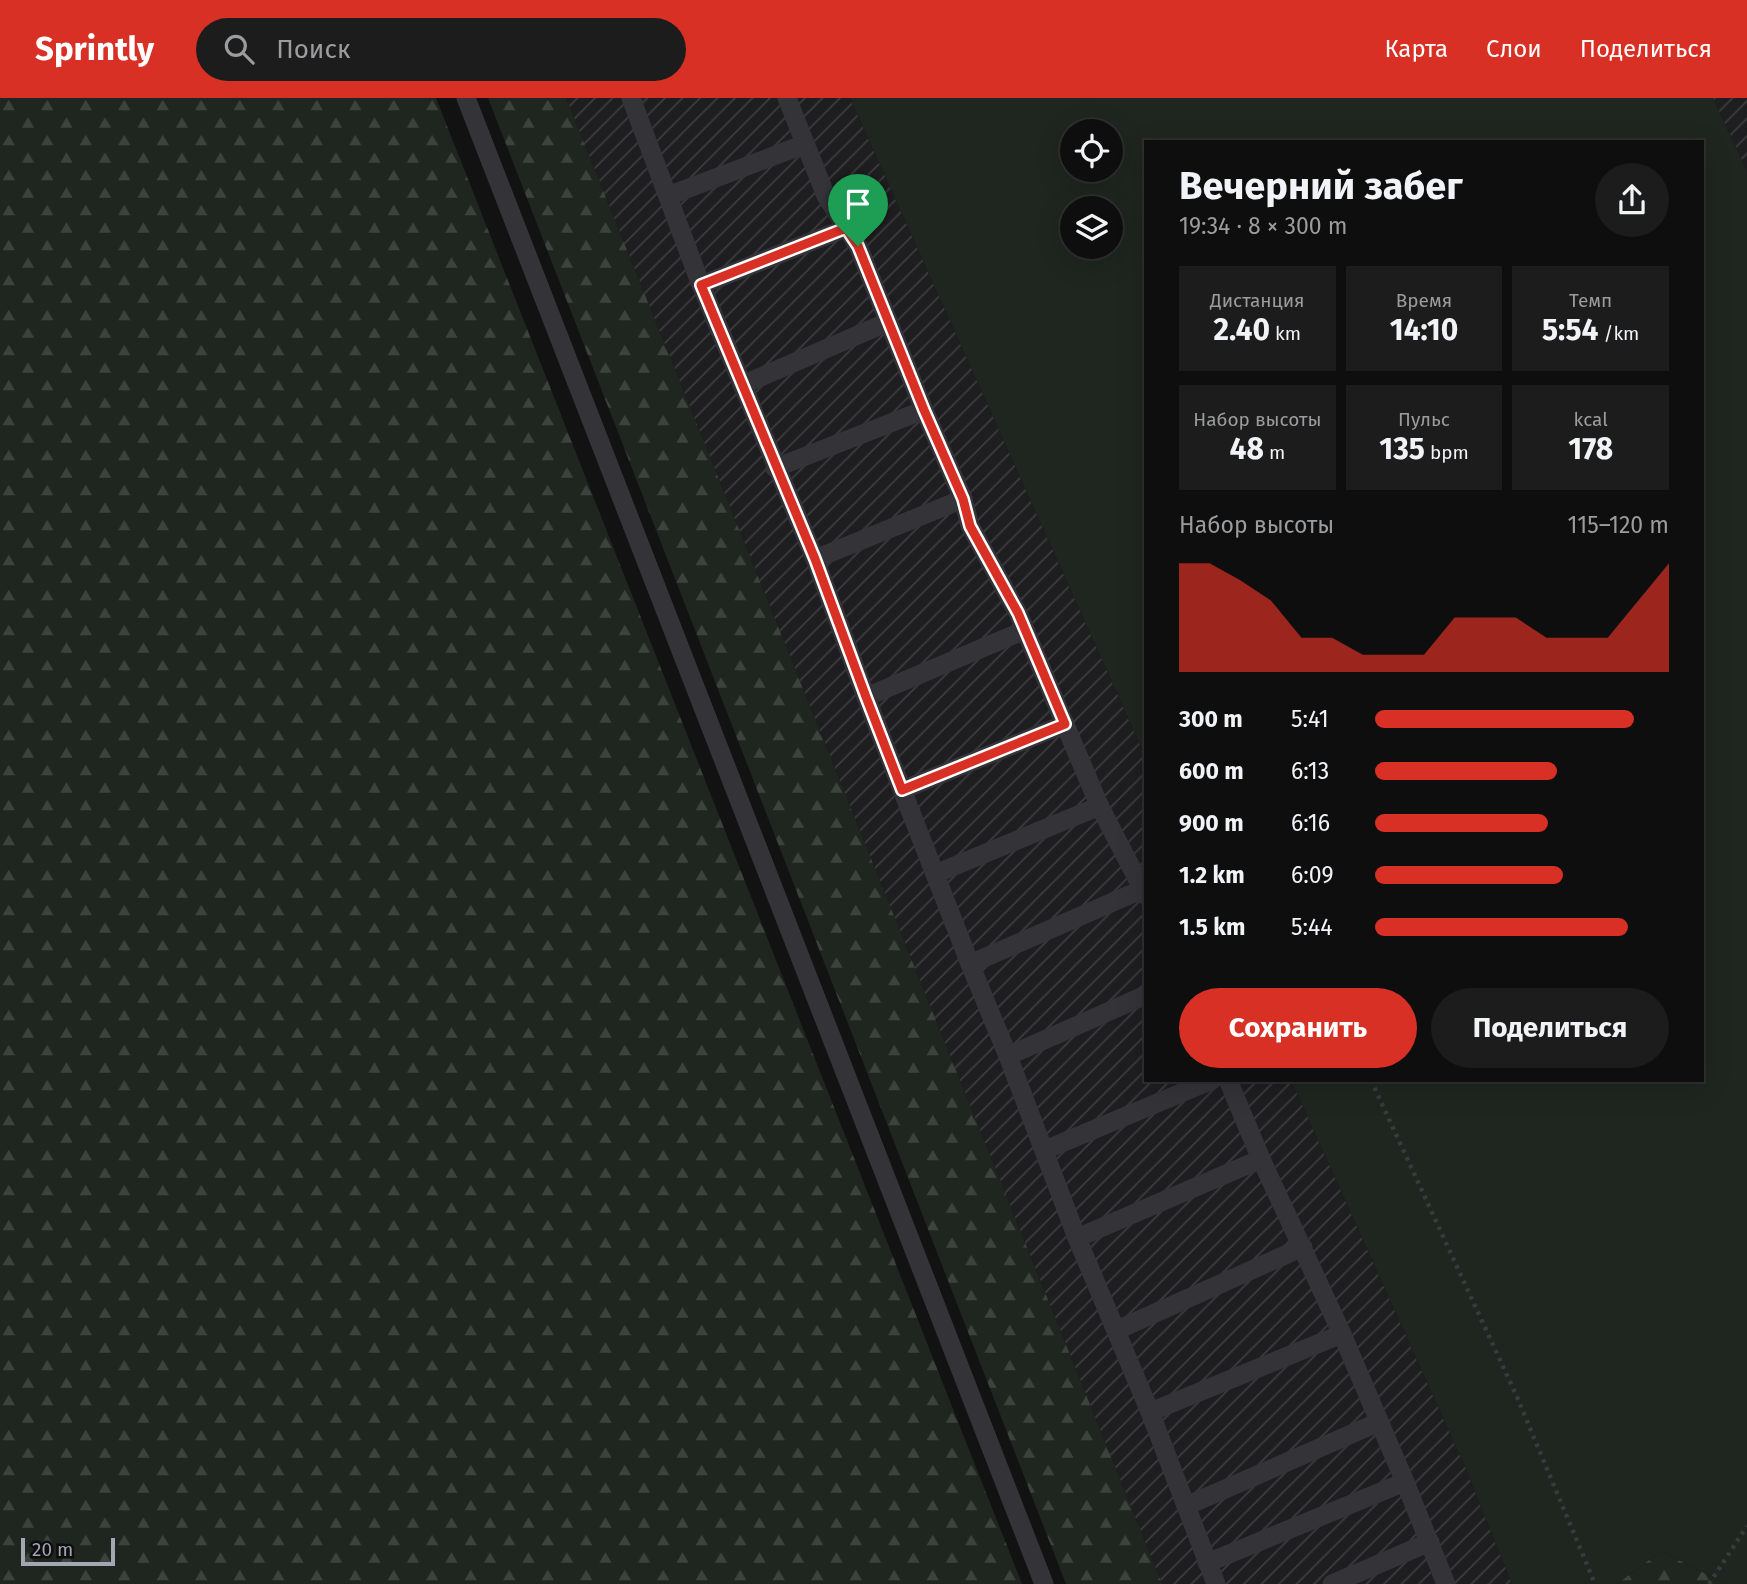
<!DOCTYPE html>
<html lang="ru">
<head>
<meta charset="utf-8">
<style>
  :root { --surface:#0e0e0e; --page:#1c1c1c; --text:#f1f3f6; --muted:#9b9c9e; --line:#2e2e2e; --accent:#d93025 }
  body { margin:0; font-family:"Fira Sans",sans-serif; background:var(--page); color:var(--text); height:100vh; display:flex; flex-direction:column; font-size:26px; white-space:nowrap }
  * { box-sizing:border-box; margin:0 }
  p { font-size:23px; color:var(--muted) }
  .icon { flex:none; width:38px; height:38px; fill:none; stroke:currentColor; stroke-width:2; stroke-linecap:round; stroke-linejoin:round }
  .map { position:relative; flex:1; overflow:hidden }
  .details { position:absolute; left:1144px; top:42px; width:560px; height:942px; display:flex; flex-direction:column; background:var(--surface); border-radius:0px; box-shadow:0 7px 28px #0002,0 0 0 2px var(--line) }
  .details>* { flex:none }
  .tools { position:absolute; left:1060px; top:21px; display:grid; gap:14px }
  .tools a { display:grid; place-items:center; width:63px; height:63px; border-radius:50%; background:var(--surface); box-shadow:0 7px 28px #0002,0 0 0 2px var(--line); font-size:35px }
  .scale { position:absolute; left:21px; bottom:18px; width:94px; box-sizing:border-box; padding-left:7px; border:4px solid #a3a7b4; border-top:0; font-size:19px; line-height:24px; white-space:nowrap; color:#a3a7b4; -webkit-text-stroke:5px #0d0d0e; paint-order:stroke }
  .pin { position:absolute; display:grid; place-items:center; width:60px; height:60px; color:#fff; margin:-72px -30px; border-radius:50% 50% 50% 0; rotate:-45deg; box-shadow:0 0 7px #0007 }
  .pin .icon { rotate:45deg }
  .round { display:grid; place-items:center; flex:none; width:74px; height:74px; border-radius:37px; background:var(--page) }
  .overview { display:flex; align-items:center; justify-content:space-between; height:119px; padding:0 35px }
  h1 { font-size:38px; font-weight:700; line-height:52px }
  .figures { display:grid; grid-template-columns:repeat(3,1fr); gap:10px; height:119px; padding:7px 35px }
  .figures div { display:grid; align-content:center; border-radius:0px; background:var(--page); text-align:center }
  .figures b { font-size:30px; font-weight:700 }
  .figures small { font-size:19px; font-weight:400 }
  .figures p { font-size:19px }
  .chart { height:196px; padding:14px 35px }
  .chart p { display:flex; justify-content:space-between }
  .chart svg { width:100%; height:126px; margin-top:7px; fill:var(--accent); opacity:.7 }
  .cta { display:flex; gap:14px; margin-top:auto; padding:14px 35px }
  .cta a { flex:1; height:80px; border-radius:42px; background:var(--accent); color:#fff; font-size:28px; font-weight:700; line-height:80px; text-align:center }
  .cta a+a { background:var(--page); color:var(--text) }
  ul { padding:0 35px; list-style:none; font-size:23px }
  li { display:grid; grid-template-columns:112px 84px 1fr; align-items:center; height:52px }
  li i { height:18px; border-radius:9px; background:var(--accent) }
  header { display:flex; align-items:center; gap:42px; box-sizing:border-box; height:98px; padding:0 35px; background:var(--accent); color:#fff }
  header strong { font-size:33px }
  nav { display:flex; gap:38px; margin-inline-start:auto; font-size:24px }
  .search { width:490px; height:63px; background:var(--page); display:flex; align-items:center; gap:18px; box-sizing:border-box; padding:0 24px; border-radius:38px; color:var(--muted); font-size:26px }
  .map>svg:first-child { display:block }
  .industrial { fill:url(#industrial-furrows) }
  .green { fill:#1e261f; fill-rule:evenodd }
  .forest { fill:url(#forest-firs) }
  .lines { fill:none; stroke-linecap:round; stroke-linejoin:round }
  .path { stroke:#393a3f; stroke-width:4.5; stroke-dasharray:3.5 5; stroke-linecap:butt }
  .lane { stroke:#333338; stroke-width:19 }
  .route-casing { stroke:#fff; stroke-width:14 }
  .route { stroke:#d93025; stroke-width:9 }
</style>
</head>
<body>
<header>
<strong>Sprintly</strong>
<div class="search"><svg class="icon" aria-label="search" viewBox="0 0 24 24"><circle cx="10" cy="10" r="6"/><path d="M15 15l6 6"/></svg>Поиск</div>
<nav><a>Карта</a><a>Слои</a><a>Поделиться</a></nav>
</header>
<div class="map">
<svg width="1747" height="1486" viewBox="0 0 1747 1486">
  <defs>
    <pattern id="industrial-furrows" width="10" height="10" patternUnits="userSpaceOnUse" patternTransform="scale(1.75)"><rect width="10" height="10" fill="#1e1e20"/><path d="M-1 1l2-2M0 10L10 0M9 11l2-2" fill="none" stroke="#3c3c3e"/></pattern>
    <pattern id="forest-firs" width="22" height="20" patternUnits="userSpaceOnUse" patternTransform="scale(1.75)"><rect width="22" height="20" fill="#1e261f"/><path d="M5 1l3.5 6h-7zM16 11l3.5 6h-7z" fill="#3c433d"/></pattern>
  </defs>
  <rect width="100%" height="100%" fill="#121213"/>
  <g class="industrial">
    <polygon points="566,0 850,0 1146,660 1146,982 1291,982 1465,1369 1512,1486 1162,1486"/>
    <polygon points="1713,0 1747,0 1747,73"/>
  </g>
  <path class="green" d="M850 0H1713L1747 73V1486H1726L1661 1453 1617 1486H1512L1465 1369 1291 982H1703V44H1146V660ZM1073 33H1111V72H1073ZM1073 110H1111V149H1073Z"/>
  <g class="forest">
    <polygon points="0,0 436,0 1022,1486 0,1486"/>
    <polygon points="488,0 566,0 1162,1486 1066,1486"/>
    <polygon points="1661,1453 1726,1486 1617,1486"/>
  </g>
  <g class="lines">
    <g class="path">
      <polyline points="1371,982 1517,1299 1595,1486"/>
      <polyline points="1709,1486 1747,1428"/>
    </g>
    <g class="lane">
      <polyline points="466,0 1044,1486"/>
      <polyline points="631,0 701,187 815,461 866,599 970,866 1008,958 1077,1140 1150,1314 1216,1486"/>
      <polyline points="787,0 826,98 858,148 924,312 963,401 970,428 1018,515 1099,707 1146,798"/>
      <polyline points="668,98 805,46"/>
      <polyline points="701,187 846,130"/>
      <polyline points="742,287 888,224"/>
      <polyline points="775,370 924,312"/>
      <polyline points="815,461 963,401"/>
      <polyline points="866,599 1025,532"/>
      <polyline points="902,692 1065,626"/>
      <polyline points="935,776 1100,708"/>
      <polyline points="970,866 1143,791"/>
      <polyline points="1008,958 1146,897"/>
      <polyline points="1228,982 1261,1061 1342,1236 1405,1384 1446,1486"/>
      <polyline points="1045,1052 1212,982"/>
      <polyline points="1077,1140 1261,1061"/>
      <polyline points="1117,1232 1303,1149"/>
      <polyline points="1150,1314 1342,1236"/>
      <polyline points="1186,1408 1379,1324"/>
      <polyline points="1207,1465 1405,1384"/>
      <polyline points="1332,1486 1430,1444"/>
    </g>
  </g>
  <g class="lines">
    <g class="route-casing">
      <polygon id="route" points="846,130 858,148 924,312 963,401 970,428 1018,515 1065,626 902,692 866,599 815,461 701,187"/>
    </g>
    <use href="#route" class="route"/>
  </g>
</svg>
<div class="tools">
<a><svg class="icon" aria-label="locate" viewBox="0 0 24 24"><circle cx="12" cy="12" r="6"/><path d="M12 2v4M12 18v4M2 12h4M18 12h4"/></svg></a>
<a><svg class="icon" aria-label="layers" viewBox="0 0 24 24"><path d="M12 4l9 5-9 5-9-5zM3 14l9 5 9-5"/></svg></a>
</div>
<div class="scale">20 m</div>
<div class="pin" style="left:858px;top:148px;background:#1e9e55"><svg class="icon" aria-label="arrive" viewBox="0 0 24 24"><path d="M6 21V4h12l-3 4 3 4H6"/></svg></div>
<section class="details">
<div class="overview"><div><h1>Вечерний забег</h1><p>19:34 · 8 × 300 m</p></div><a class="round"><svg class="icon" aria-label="share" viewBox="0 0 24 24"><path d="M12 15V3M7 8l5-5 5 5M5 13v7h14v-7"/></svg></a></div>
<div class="figures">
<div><p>Дистанция</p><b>2.40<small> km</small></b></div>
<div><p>Время</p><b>14:10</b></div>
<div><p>Темп</p><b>5:54<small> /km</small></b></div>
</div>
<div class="figures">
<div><p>Набор высоты</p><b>48<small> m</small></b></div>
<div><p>Пульс</p><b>135<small> bpm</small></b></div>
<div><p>kcal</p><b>178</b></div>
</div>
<div class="chart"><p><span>Набор высоты</span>115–120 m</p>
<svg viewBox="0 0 160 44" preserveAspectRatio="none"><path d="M0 44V6L10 6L20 12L30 19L40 32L50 32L60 38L70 38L80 38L90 25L100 25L110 25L120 32L130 32L140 32L150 19L160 6V44z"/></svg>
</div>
<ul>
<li><b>300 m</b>5:41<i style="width:88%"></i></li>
<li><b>600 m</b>6:13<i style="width:62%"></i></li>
<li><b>900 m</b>6:16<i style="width:59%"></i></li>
<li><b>1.2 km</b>6:09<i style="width:64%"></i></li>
<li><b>1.5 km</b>5:44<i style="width:86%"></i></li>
</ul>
<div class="cta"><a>Сохранить</a><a>Поделиться</a></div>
</section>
</div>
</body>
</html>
